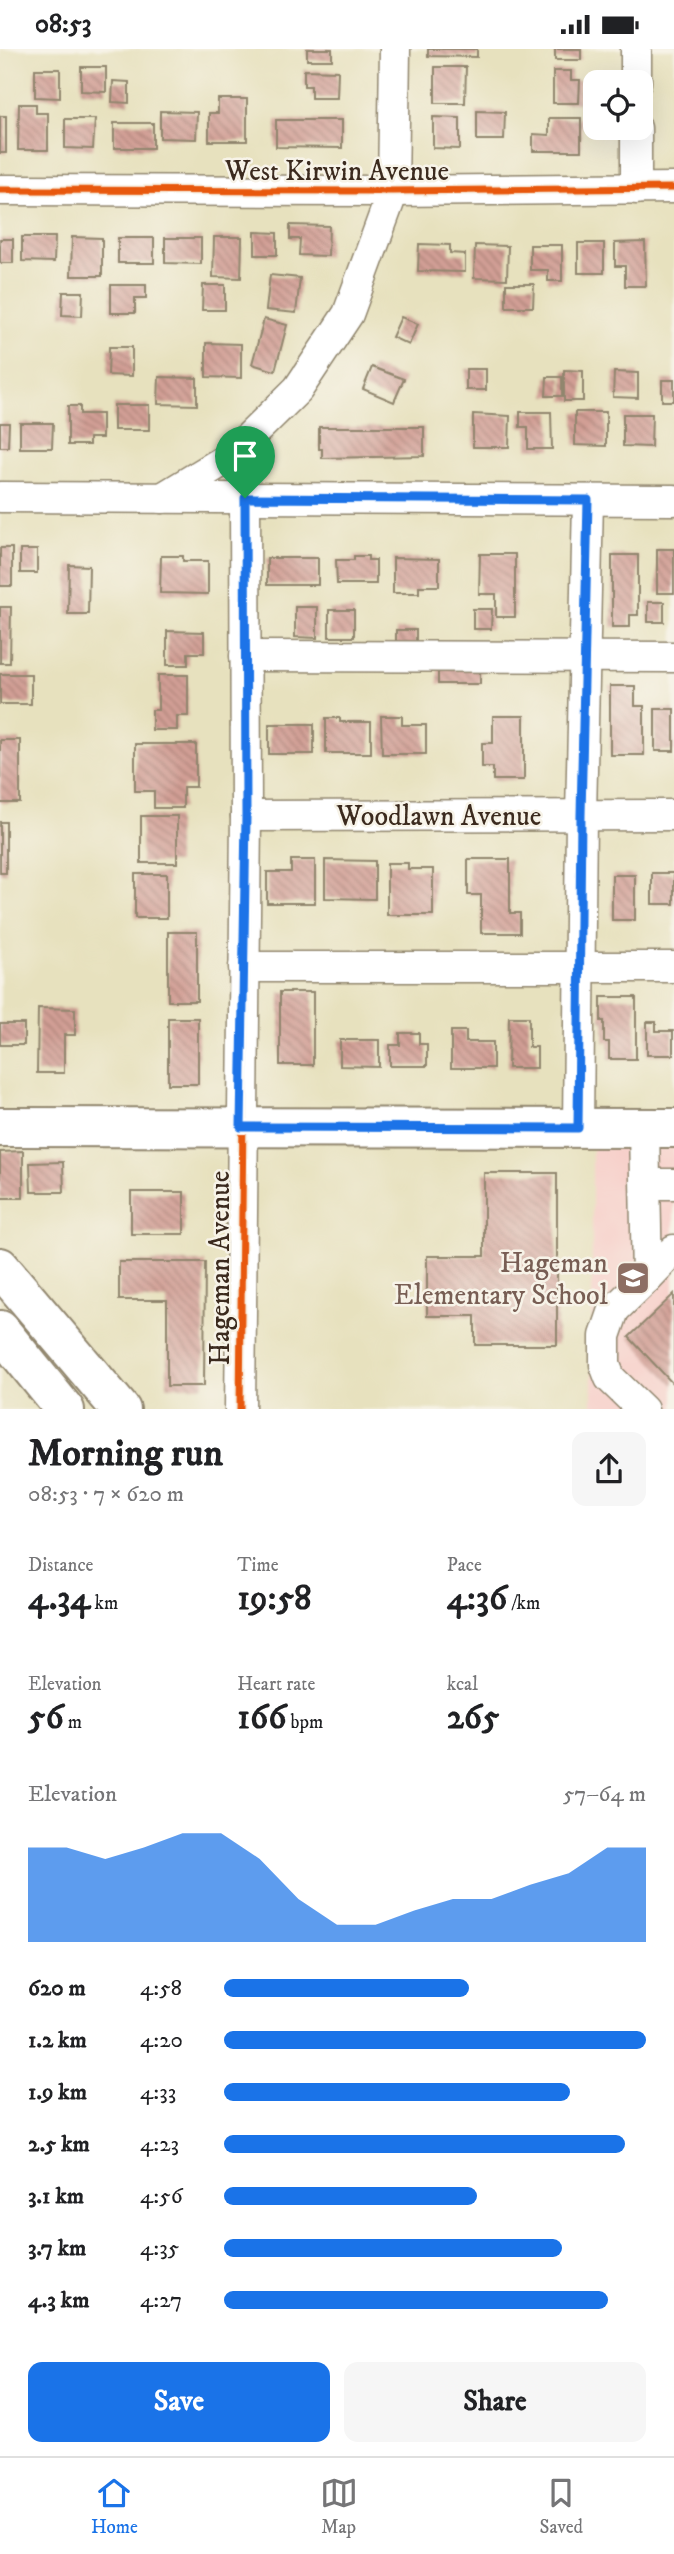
<!DOCTYPE html>
<html lang="en">
<head>
<meta charset="utf-8">
<style>
  :root { --surface:#fff; --page:#f6f6f6; --text:#202124; --muted:#757577; --line:#e0e0e0; --accent:#1a73e8 }
  body { margin:0; font-family:"IM FELL DW Pica",serif; background:var(--page); color:var(--text); height:100vh; display:flex; flex-direction:column; font-size:26px; white-space:nowrap }
  * { box-sizing:border-box; margin:0 }
  p { font-size:23px; color:var(--muted) }
  .icon { flex:none; width:38px; height:38px; fill:none; stroke:currentColor; stroke-width:2; stroke-linecap:round; stroke-linejoin:round }
  .map { position:relative; height:1360px; overflow:hidden }
  .drawer { display:flex; flex-direction:column; background:var(--surface); flex:1 }
  .drawer>* { flex:none }
  .fabs { position:absolute; left:583px; top:21px; display:grid; gap:14px }
  .fabs a { display:grid; place-items:center; width:70px; height:70px; border-radius:14px; background:var(--surface); box-shadow:0 7px 28px #0002; font-size:35px }
  .pin { position:absolute; display:grid; place-items:center; width:60px; height:60px; color:#fff; margin:-72px -30px; border-radius:50% 50% 50% 0; rotate:-45deg; box-shadow:0 0 7px #0007 }
  .pin .icon { rotate:45deg }
  .round { display:grid; place-items:center; flex:none; width:74px; height:74px; border-radius:14px; background:var(--page) }
  .headline { display:flex; align-items:center; justify-content:space-between; height:119px; padding:0 28px }
  h1 { font-size:38px; font-weight:800; line-height:52px }
  .metrics { display:grid; grid-template-columns:repeat(3,1fr); gap:10px; height:119px; padding:7px 28px }
  .metrics div { display:grid; align-content:center }
  .metrics b { font-size:35px; font-weight:800 }
  .metrics small { font-size:19px; font-weight:400 }
  .metrics p { font-size:19px }
  .chart { height:196px; padding:14px 28px }
  .chart p { display:flex; justify-content:space-between }
  .chart svg { width:100%; height:126px; margin-top:7px; fill:var(--accent); opacity:.7 }
  .primary-button { display:flex; gap:14px; margin-top:auto; padding:14px 28px }
  .primary-button a { flex:1; height:80px; border-radius:14px; background:var(--accent); color:#fff; font-size:28px; font-weight:800; line-height:80px; text-align:center }
  .primary-button a+a { background:var(--page); color:var(--text) }
  ul { padding:0 28px; list-style:none; font-size:23px }
  li { display:grid; grid-template-columns:112px 84px 1fr; align-items:center; height:52px }
  li i { height:18px; border-radius:9px; background:var(--accent) }
  .status { display:flex; justify-content:space-between; align-items:center; height:49px; padding:0 35px; background:var(--surface); direction:ltr }
  .status svg { height:19px; fill:currentColor }
  .menu { display:flex; justify-content:space-around; align-items:center; height:98px; border-top:2px solid var(--line); background:var(--surface); font-size:19px; color:var(--muted) }
  .menu a { display:grid; justify-items:center; gap:4px }
  .menu .current { color:var(--accent) }
  .map>svg:first-child { display:block }
  .built { fill:#f7d0ca }
  .building { fill:url(#building-back-hatch) }
  .lines { fill:none; stroke-linecap:round; stroke-linejoin:round }
  .minor-casing { stroke:#91866e; stroke-width:33 }
  .major-casing { stroke:#91866e; stroke-width:42 }
  .minor { stroke:#fff; stroke-width:30 }
  .major { stroke:#fff; stroke-width:38 }
  .cycleway-casing { stroke:#f7f3e8; stroke-width:11 }
  .cycleway { stroke:#e8590c; stroke-width:7 }
  .route-casing { stroke:#fff; stroke-width:14 }
  .route { stroke:#1a73e8; stroke-width:9 }
  .labels { text-anchor:middle; stroke-width:5; stroke-linejoin:round; paint-order:stroke }
  .street-label { font-size:28px; fill:#3b2a1e; stroke:#f7f3e8 }
  .education-label { font-size:28px; fill:#785e54; stroke:#f7f3e8; text-anchor:end }
</style>
</head>
<body>
<div class="status"><b>08:53</b><svg viewBox="0 0 49 12"><path d="M0 12V9h3v3zM5 12V6h3v6zM10 12V3h3v9zM15 12V0h3v12zM26 1h20v11H26zM47 4h2v5h-2z"/></svg></div>
<div class="map">
<svg width="674" height="1361" viewBox="0 0 674 1361">
  <defs>
    <pattern id="building-back-hatch" width="6" height="6" patternUnits="userSpaceOnUse" patternTransform="scale(1.75)"><rect width="6" height="6" fill="#d29f95"/><path d="M-1 5l2 2M0 0l6 6M5-1l2 2" fill="none" stroke="#ac8279"/></pattern>
  </defs>
  <rect width="100%" height="100%" fill="#f7f3e8"/>
  <filter id="ink" filterUnits="userSpaceOnUse"><feTurbulence type="fractalNoise" baseFrequency=".0143" numOctaves="2"/><feDisplacementMap in="SourceGraphic" scale="14" xChannelSelector="R" yChannelSelector="G"/><feConvolveMatrix kernelMatrix="1 2 1 2 8 2 1 2 1" color-interpolation-filters="sRGB"/></filter>
  <filter id="wash" filterUnits="userSpaceOnUse"><feTurbulence type="fractalNoise" baseFrequency=".00686" numOctaves="4" result="noise"/><feDisplacementMap in="SourceGraphic" scale="28" xChannelSelector="R" yChannelSelector="G"/><feGaussianBlur stdDeviation="1.57" result="paint"/><feColorMatrix in="noise" values="0 0 0 0 0 0 0 0 0 0 0 0 0 0 0 0 0 1.4 0 .05"/><feComposite in="paint" operator="in"/></filter>
  <g filter="url(#wash)">
    <rect width="100%" height="100%" fill="#e7e1be"/>
    <rect class="built" x="592" y="1097" width="82" height="263"/>
    <g id="blocks">
      <g class="building">
        <rect x="307" y="0" width="25" height="11"/>
        <polygon points="428,0 477,0 477,8 428,7"/>
        <rect x="555" y="0" width="26" height="11"/>
        <polygon points="81,18 106,18 106,43 81,42"/>
        <polygon points="435,18 466,18 465,54 435,54"/>
        <polygon points="35,20 60,20 60,49 35,48"/>
        <polygon points="304,21 338,22 337,49 311,49 311,37 304,37"/>
        <polygon points="553,22 571,22 571,31 580,31 579,54 553,54"/>
        <polygon points="113,32 129,33 129,54 112,53"/>
        <polygon points="218,50 247,50 247,92 209,92 209,64 218,64"/>
        <polygon points="19,55 36,55 36,64 48,64 48,101 18,101"/>
        <polygon points="160,62 197,63 196,90 160,89"/>
        <polygon points="477,62 505,63 504,91 477,91"/>
        <rect x="0" y="67" width="6" height="37"/>
        <polygon points="433,68 460,69 460,100 433,99"/>
        <polygon points="549,69 581,69 581,102 533,102 533,85 549,86"/>
        <polygon points="65,70 95,70 93,100 65,99"/>
        <polygon points="276,71 342,71 342,99 276,98"/>
        <rect x="114" y="74" width="39" height="25"/>
        <polygon points="290,176 329,177 328,207 299,206 300,190 290,190"/>
        <polygon points="255,183 277,184 277,206 255,206"/>
        <polygon points="22,188 55,188 54,213 22,212"/>
        <polygon points="72,188 102,189 102,227 71,227"/>
        <polygon points="214,188 242,188 241,229 213,228"/>
        <rect x="118" y="189" width="36" height="25"/>
        <polygon points="165,189 201,189 201,215 165,214"/>
        <rect x="0" y="190" width="13" height="24"/>
        <polygon points="645,193 646,237 625,237 625,217 615,217 615,194"/>
        <rect x="578" y="194" width="26" height="30"/>
        <polygon points="419,195 450,196 450,204 465,205 465,223 418,222"/>
        <polygon points="475,196 508,197 507,230 474,229"/>
        <polygon points="530,196 562,196 562,232 548,232 548,221 530,221"/>
        <polygon points="270,226 300,229 296,264 266,261"/>
        <polygon points="506,235 534,235 533,258 506,258"/>
        <polygon points="111,236 146,236 146,249 135,249 135,264 111,264"/>
        <polygon points="203,236 225,236 225,261 202,261"/>
        <polygon points="63,243 83,243 82,267 62,266"/>
        <polygon points="401,268 418,275 409,296 392,288"/>
        <polygon points="264,270 287,276 275,322 252,315"/>
        <polygon points="206,294 241,295 241,329 206,328"/>
        <polygon points="109,298 132,298 132,327 108,326"/>
        <polygon points="372,318 404,330 394,353 363,340"/>
        <rect x="466" y="320" width="20" height="21"/>
        <polygon points="564,321 583,322 583,352 564,352"/>
        <polygon points="614,323 638,324 638,349 613,348"/>
        <polygon points="159,328 197,329 197,356 158,355"/>
        <polygon points="547,328 562,328 562,347 546,347"/>
        <rect x="662" y="331" width="12" height="21"/>
        <rect x="114" y="356" width="35" height="25"/>
        <polygon points="68,357 80,357 80,365 102,365 102,389 89,389 89,396 68,396"/>
        <polygon points="520,363 551,363 552,400 528,400 528,378 520,378"/>
        <polygon points="575,363 606,363 606,397 575,396"/>
        <polygon points="473,365 510,367 509,398 473,398"/>
        <polygon points="623,365 652,365 651,398 623,397"/>
        <polygon points="0,374 9,374 8,398 0,398"/>
        <polygon points="20,374 53,374 52,399 20,399"/>
        <polygon points="319,378 424,378 424,407 322,409 322,400 319,400"/>
        <rect x="0" y="499" width="12" height="38"/>
        <rect x="657" y="500" width="17" height="44"/>
        <rect x="20" y="501" width="17" height="23"/>
        <polygon points="480,505 515,505 515,568 496,568 496,545 479,545"/>
        <polygon points="612,506 638,506 638,566 630,566 630,578 612,578"/>
        <polygon points="161,507 183,507 183,512 208,512 208,545 160,544"/>
        <polygon points="354,507 368,507 368,511 376,511 376,535 337,535 336,511 354,511"/>
        <rect x="267" y="509" width="51" height="27"/>
        <polygon points="393,509 439,510 439,537 419,537 419,544 393,544"/>
        <polygon points="69,516 89,517 88,565 68,565"/>
        <rect x="648" y="553" width="16" height="20"/>
        <polygon points="0,558 11,558 10,614 0,614"/>
        <polygon points="295,558 317,558 317,589 295,588"/>
        <polygon points="473,560 492,560 491,580 473,580"/>
        <rect x="329" y="561" width="25" height="27"/>
        <rect x="396" y="581" width="20" height="18"/>
        <polygon points="167,582 204,583 204,604 188,604 188,616 167,616"/>
        <rect x="438" y="615" width="42" height="20"/>
        <rect x="0" y="625" width="31" height="30"/>
        <polygon points="158,626 188,626 188,667 177,667 177,681 152,681 152,661 158,661"/>
        <polygon points="610,637 635,637 635,657 644,657 644,706 610,706"/>
        <rect x="655" y="660" width="19" height="42"/>
        <polygon points="381,667 402,667 402,676 426,676 426,705 382,705"/>
        <polygon points="493,667 524,667 524,731 493,731 493,718 482,718 482,694 493,694"/>
        <polygon points="326,669 340,669 340,673 371,673 371,704 326,704"/>
        <rect x="269" y="675" width="45" height="30"/>
        <rect x="0" y="691" width="20" height="63"/>
        <polygon points="135,695 196,695 196,738 183,738 183,759 154,759 154,742 135,742"/>
        <rect x="141" y="767" width="36" height="47"/>
        <rect x="0" y="773" width="6" height="51"/>
        <polygon points="468,810 510,810 510,864 520,864 520,884 481,884 481,846 468,846"/>
        <polygon points="291,811 315,811 315,854 267,854 267,823 291,823"/>
        <polygon points="325,811 375,812 375,850 325,849"/>
        <polygon points="387,814 408,814 408,820 433,820 433,866 387,866"/>
        <rect x="652" y="824" width="22" height="31"/>
        <rect x="135" y="825" width="32" height="44"/>
        <rect x="612" y="826" width="23" height="45"/>
        <rect x="168" y="883" width="29" height="69"/>
        <rect x="280" y="943" width="33" height="73"/>
        <polygon points="601,948 636,948 636,1010 609,1010 609,993 604,993 604,972 601,972"/>
        <polygon points="38,959 75,960 75,986 64,986 64,1024 37,1024"/>
        <polygon points="509,968 529,968 529,998 537,998 537,1019 508,1019"/>
        <rect x="168" y="969" width="30" height="66"/>
        <polygon points="647,973 656,973 656,982 673,982 673,1006 647,1006"/>
        <rect x="0" y="975" width="24" height="21"/>
        <polygon points="451,982 466,982 466,993 493,993 493,1019 451,1019"/>
        <polygon points="400,984 419,984 419,995 427,995 427,1017 390,1017 390,996 400,996"/>
        <polygon points="340,991 379,991 379,1018 340,1017"/>
        <polygon points="23,1102 23,1149 0,1149 0,1103"/>
        <polygon points="63,1113 64,1143 31,1143 30,1114"/>
        <polygon points="484,1124 557,1124 557,1296 475,1296 475,1267 427,1267 427,1207 484,1207"/>
        <rect x="131" y="1143" width="53" height="42"/>
        <polygon points="119,1213 205,1213 204,1337 167,1337 167,1251 119,1251"/>
        <polygon points="674,1245 674,1336 629,1288"/>
      </g>
    </g>
  </g>
  <g filter="url(#ink)">
    <use href="#blocks" fill-opacity="0" stroke="#91866e" stroke-width="2"/>
    <g class="lines">
      <g class="minor-casing">
        <g id="minor">
          <polyline points="636,0 636,33"/>
          <polyline points="636,79 636,140"/>
          <polyline points="0,141 393,142 674,139"/>
          <polyline points="0,448 674,451"/>
          <polyline points="162,449 228,409 298,340 348,265 393,142 395,0"/>
          <polyline points="245,607 674,608"/>
          <polyline points="246,767 674,766"/>
          <polyline points="244,918 674,918"/>
          <polyline points="578,1079 581,766 588,451"/>
          <polyline points="644,1079 647,1229 674,1201"/>
          <polyline points="646,1135 674,1135"/>
          <polyline points="240,1361 246,767 245,449"/>
          <polyline points="643,1361 610,1329 605,1316 605,1287 614,1261 647,1229"/>
        </g>
      </g>
      <g class="major-casing">
        <g id="major">
          <polyline points="0,1078 674,1079"/>
          <polyline points="0,1218 121,1361"/>
          <polyline points="0,1281 65,1361"/>
        </g>
      </g>
      <use href="#minor" class="minor"/>
      <use href="#major" class="major"/>
      <g class="cycleway-casing">
        <g id="cycleway">
          <polyline points="0,141 393,142 674,139"/>
          <polyline points="240,1361 246,767 245,449"/>
        </g>
      </g>
      <use href="#cycleway" class="cycleway"/>
    </g>
  </g>
  <g class="lines" filter="url(#ink)">
    <g class="route-casing">
      <polygon id="route" points="245,449 588,451 581,766 578,1079 241,1078 246,767"/>
    </g>
    <use href="#route" class="route"/>
  </g>
  <defs>
    <g id="school-square" transform="scale(1.75)"><rect x="-9" y="-9" width="18" height="18" rx="4" fill="#8d6e63" stroke="#f7f3e8"/><path d="M0-5L7-2L0 1L-7-2ZM-4 1L0 2.5L4 1V4Q0 6-4 4Z" fill="#fff"/></g>
  </defs>
  <g fill-rule="evenodd">
    <use href="#school-square" x="633" y="1229"/>
  </g>
  <g class="labels">
    <g class="street-label">
      <text x="337" y="131">West Kirwin Avenue</text>
      <text x="439" y="776">Woodlawn Avenue</text>
      <text transform="translate(219 1219) rotate(-90)" y="10">Hageman Avenue</text>
    </g>
    <g class="education-label">
      <text x="608" y="1223">Hageman<tspan x="608" dy="32">Elementary School</tspan></text>
    </g>
  </g>
</svg>
<div class="fabs">
<a><svg class="icon" aria-label="locate" viewBox="0 0 24 24"><circle cx="12" cy="12" r="6"/><path d="M12 2v4M12 18v4M2 12h4M18 12h4"/></svg></a>
</div>
<div class="pin" style="left:245px;top:449px;background:#1e9e55"><svg class="icon" aria-label="arrive" viewBox="0 0 24 24"><path d="M6 21V4h12l-3 4 3 4H6"/></svg></div>
</div>
<section class="drawer">
<div class="headline"><div><h1>Morning run</h1><p>08:53 · 7 × 620 m</p></div><a class="round"><svg class="icon" aria-label="share" viewBox="0 0 24 24"><path d="M12 15V3M7 8l5-5 5 5M5 13v7h14v-7"/></svg></a></div>
<div class="metrics">
<div><p>Distance</p><b>4.34<small> km</small></b></div>
<div><p>Time</p><b>19:58</b></div>
<div><p>Pace</p><b>4:36<small> /km</small></b></div>
</div>
<div class="metrics">
<div><p>Elevation</p><b>56<small> m</small></b></div>
<div><p>Heart rate</p><b>166<small> bpm</small></b></div>
<div><p>kcal</p><b>265</b></div>
</div>
<div class="chart"><p><span>Elevation</span>57–64 m</p>
<svg viewBox="0 0 160 44" preserveAspectRatio="none"><path d="M0 44V11L10 11L20 15L30 11L40 6L50 6L60 15L70 29L80 38L90 38L100 33L110 29L120 29L130 24L140 20L150 11L160 11V44z"/></svg>
</div>
<ul>
<li><b>620 m</b>4:58<i style="width:58%"></i></li>
<li><b>1.2 km</b>4:20<i style="width:100%"></i></li>
<li><b>1.9 km</b>4:33<i style="width:82%"></i></li>
<li><b>2.5 km</b>4:23<i style="width:95%"></i></li>
<li><b>3.1 km</b>4:56<i style="width:60%"></i></li>
<li><b>3.7 km</b>4:35<i style="width:80%"></i></li>
<li><b>4.3 km</b>4:27<i style="width:91%"></i></li>
</ul>
<div class="primary-button"><a>Save</a><a>Share</a></div>
</section>
<nav class="menu">
<a class="current"><svg class="icon" aria-label="home" viewBox="0 0 24 24"><path d="M3 11l9-7 9 7M6 9v11h12V9"/></svg>Home</a>
<a><svg class="icon" aria-label="map" viewBox="0 0 24 24"><path d="M3 6l6-2 6 2 6-2v14l-6 2-6-2-6 2zM9 4v14M15 6v14"/></svg>Map</a>
<a><svg class="icon" aria-label="saved" viewBox="0 0 24 24"><path d="M7 4h10v16l-5-4-5 4z"/></svg>Saved</a>
</nav>
</body>
</html>
